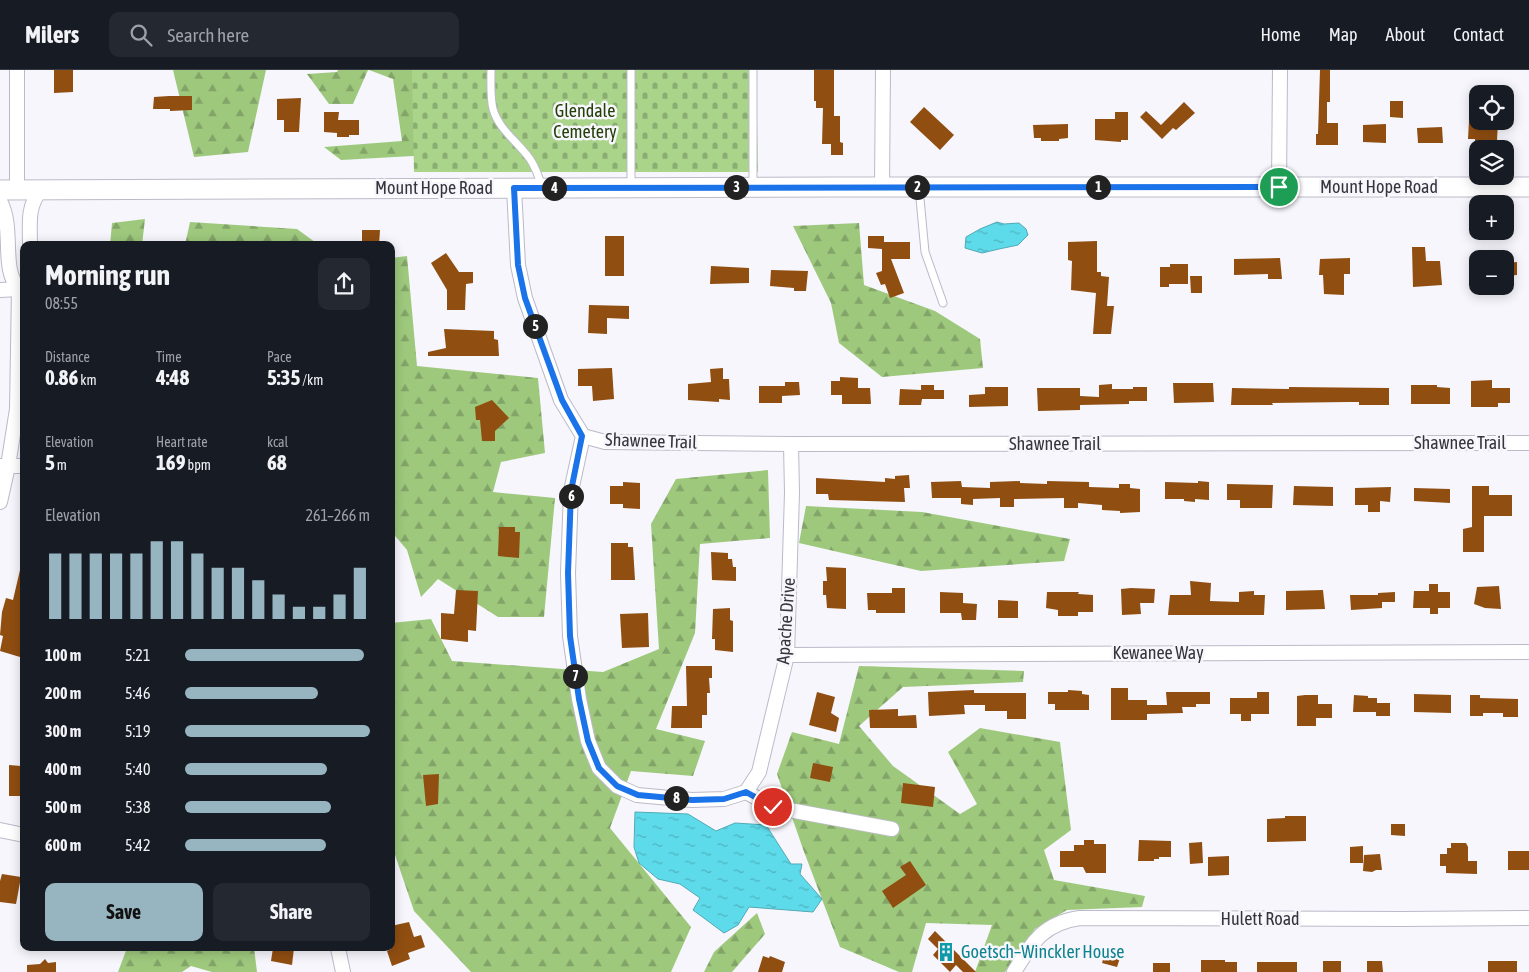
<!DOCTYPE html>
<html lang="en">
<head>
<meta charset="utf-8">
<style>
  :root { --surface:#171b24; --page:#242831; --text:#f1f3f6; --muted:#9ea1a6; --line:#363941; --accent:#97b5c0 }
  body { margin:0; font-family:"Asap Condensed",sans-serif; background:var(--page); color:var(--text); height:100vh; display:flex; flex-direction:column; font-size:19px; white-space:nowrap }
  * { box-sizing:border-box; margin:0 }
  p { font-size:16px; color:var(--muted) }
  .icon { flex:none; width:28px; height:28px; fill:none; stroke:currentColor; stroke-width:2; stroke-linecap:round; stroke-linejoin:round }
  .map { position:relative; flex:1; overflow:hidden }
  .panel { position:absolute; left:20px; top:171px; width:375px; height:710px; display:flex; flex-direction:column; background:var(--surface); border-radius:10px; box-shadow:0 2px 12px #0003 }
  .panel>* { flex:none }
  .tools { position:absolute; left:1469px; top:15px; display:grid; gap:10px }
  .tools a { display:grid; place-items:center; width:45px; height:45px; border-radius:10px; background:var(--surface); box-shadow:0 2px 12px #0003; font-size:25px }
  .pin { position:absolute; display:grid; place-items:center; width:42px; height:42px; color:#fff; margin:-21px; border:2px solid #fff; border-radius:50%; box-shadow:0 1px 5px #0007 }
  .km { position:absolute; width:25px; height:25px; margin:-12px; border-radius:50%; background:#222; color:#fff; font-size:14px; line-height:25px; text-align:center }
  .round { display:grid; place-items:center; flex:none; width:52px; height:52px; border-radius:10px; background:var(--page) }
  .overview { display:flex; align-items:center; justify-content:space-between; height:85px; padding:0 25px }
  h1 { font-size:28px; font-weight:700; line-height:38px }
  .metrics { display:grid; grid-template-columns:repeat(3,1fr); gap:8px; height:85px; padding:5px 25px }
  .metrics div { display:grid; align-content:center }
  .metrics b { font-size:21px; font-weight:700 }
  .metrics small { font-size:14px; font-weight:400 }
  .metrics p { font-size:14px }
  .chart { height:140px; padding:10px 25px }
  .chart p { display:flex; justify-content:space-between }
  .chart svg { width:100%; height:90px; margin-top:5px; stroke:var(--accent); stroke-width:6 }
  .action { display:flex; gap:10px; margin-top:auto; padding:10px 25px }
  .action a { flex:1; height:58px; border-radius:10px; background:var(--accent); color:#111; font-size:20px; font-weight:700; line-height:58px; text-align:center }
  .action a+a { background:var(--page); color:var(--text) }
  ul { padding:0 25px; list-style:none; font-size:16px }
  li { display:grid; grid-template-columns:80px 60px 1fr; align-items:center; height:38px }
  li i { height:12px; border-radius:6px; background:var(--accent) }
  header { display:flex; align-items:center; gap:30px; box-sizing:border-box; height:70px; padding:0 25px; background:var(--surface); border-bottom:1px solid var(--line) }
  header strong { font-size:24px }
  nav { display:flex; gap:28px; margin-inline-start:auto; font-size:18px }
  .search { width:350px; height:45px; background:var(--page); display:flex; align-items:center; gap:12px; box-sizing:border-box; padding:0 18px; border-radius:10px; color:var(--muted); font-size:19px }
  .map>svg:first-child { display:block }
  .forest { fill:url(#forest-firs) }
  .cemetery { fill:url(#cemetery-stones) }
  .water { fill:url(#water-ripples); stroke:#52a9b6 }
  .building { fill:#904e11 }
  .lines { fill:none; stroke-linecap:round; stroke-linejoin:round }
  .lane-casing { stroke:#bbbac9; stroke-width:9 }
  .street-casing { stroke:#bbbac9; stroke-width:16 }
  .secondary-casing { stroke:#bbbac9; stroke-width:21 }
  .lane { stroke:#fff; stroke-width:7 }
  .street { stroke:#fff; stroke-width:14 }
  .secondary { stroke:#fff; stroke-width:19 }
  .route-casing { stroke:#fff; stroke-width:10 }
  .route { stroke:#1a73e8; stroke-width:6 }
  .labels { text-anchor:middle; stroke-width:5; stroke-linejoin:round; paint-order:stroke }
  .park-label { font-size:18px; fill:#243e08; stroke:#f6f6fc }
  .street-label { font-size:18px; fill:#36353b; stroke:#f6f6fc }
  .culture-label { font-size:18px; fill:#0d838f; stroke:#f6f6fc; text-anchor:start }
</style>
</head>
<body>
<header>
<strong>Milers</strong>
<div class="search"><svg class="icon" aria-label="search" viewBox="0 0 24 24"><circle cx="10" cy="10" r="6"/><path d="M15 15l6 6"/></svg>Search here</div>
<nav><a>Home</a><a>Map</a><a>About</a><a>Contact</a></nav>
</header>
<div class="map">
<svg width="1529" height="902" viewBox="0 0 1529 902">
  <defs>
    <pattern id="forest-firs" width="22" height="20" patternUnits="userSpaceOnUse" patternTransform="scale(1.25)"><rect width="22" height="20" fill="#9ec97d"/><path d="M5 1l3.5 6h-7zM16 11l3.5 6h-7z" fill="#82a468"/></pattern>
    <pattern id="cemetery-stones" width="16" height="16" patternUnits="userSpaceOnUse" patternTransform="scale(1.25)"><rect width="16" height="16" fill="#a9d48a"/><path d="M2 7V4a2 2 0 0 1 4 0v3zM10 15v-3a2 2 0 0 1 4 0v3z" fill="#8aad72"/></pattern>
    <pattern id="water-ripples" width="26" height="14" patternUnits="userSpaceOnUse" patternTransform="scale(1.25)"><rect width="26" height="14" fill="#5edbea"/><path d="M2 4q2-2 4 0t4 0M15 11q2-2 4 0t4 0" fill="none" stroke="#4eb2bf"/></pattern>
  </defs>
  <rect width="100%" height="100%" fill="#f6f6fc"/>
  <g class="forest">
    <polygon points="173,0 266,0 248,82 194,87"/>
    <polygon points="338,0 368,0 353,34 329,34 307,4 337,2"/>
    <polygon points="369,0 468,0 467,83 341,90 324,77 402,71 393,9"/>
    <polygon points="145,149 142,175 110,175 112,153"/>
    <polygon points="190,152 297,159 319,175 185,175"/>
    <polygon points="859,153 864,215 935,241 980,269 983,298 882,307 839,273 831,233 793,156"/>
    <polygon points="407,186 417,296 538,308 545,383 501,392 493,422 555,428 544,547 498,547 438,509 421,527 407,480 391,461 391,188"/>
    <polygon points="768,400 770,468 700,474 695,563 656,659 705,671 693,706 631,701 610,758 691,857 671,902 471,902 414,841 391,773 391,553 431,549 452,591 603,602 659,579 651,454 676,409"/>
    <polygon points="806,436 922,442 1070,469 1064,491 921,501 799,473"/>
    <polygon points="859,596 1024,601 1023,612 903,617 859,656 893,696 960,744 977,734 948,682 980,658 1060,672 1071,760 1044,780 1054,810 1145,826 1142,837 1067,840 1035,859 1005,902 975,902 992,855 926,853 912,902 899,902 840,877 803,779 777,704 792,662 839,674"/>
    <polygon points="757,843 765,864 732,902 704,902 714,882"/>
    <polygon points="127,878 254,878 257,902 212,902 191,896 182,902 118,902"/>
  </g>
  <polygon class="cemetery" points="412,0 756,0 758,102 414,102"/>
  <g class="water">
    <polygon points="997,152 1004,154 1019,153 1026,159 1028,165 1018,175 999,179 982,183 965,178 966,167 980,159"/>
    <polygon points="635,742 688,744 716,761 735,753 766,755 791,794 802,794 800,804 822,829 813,842 749,837 738,855 724,863 693,840 700,828 680,814 658,809 639,793 634,777"/>
  </g>
  <g class="building">
    <polygon points="54,0 73,0 73,22 54,23"/>
    <polygon points="814,0 834,0 834,46 840,46 840,72 843,73 843,85 831,85 831,74 822,74 823,38 816,38 816,31 814,31"/>
    <polygon points="1320,0 1330,0 1330,32 1327,32 1327,53 1338,53 1338,75 1316,75 1316,64 1318,64"/>
    <polygon points="169,26 192,26 192,40 170,41 170,39 153,39 154,27"/>
    <polygon points="301,28 299,62 284,62 284,50 277,50 277,29"/>
    <polygon points="1390,31 1403,31 1403,48 1390,47"/>
    <polygon points="1184,32 1195,43 1176,60 1173,58 1162,69 1140,47 1146,41 1161,55"/>
    <polygon points="924,37 954,65 940,80 910,52"/>
    <polygon points="324,42 339,42 338,50 359,50 359,65 349,65 349,67 337,67 337,63 324,62"/>
    <polygon points="1115,42 1128,42 1128,70 1121,70 1121,72 1095,70 1095,49 1115,49"/>
    <polygon points="1469,51 1498,51 1497,71 1475,72 1475,69 1468,69"/>
    <polygon points="1068,54 1068,68 1059,69 1059,71 1041,71 1041,68 1034,68 1033,55"/>
    <polygon points="1386,54 1386,73 1363,72 1363,55"/>
    <polygon points="1442,57 1443,73 1418,73 1417,58"/>
    <polygon points="362,160 380,160 379,175 362,175"/>
    <rect x="605" y="166" width="19" height="40"/>
    <polygon points="868,166 884,166 884,172 910,172 910,189 891,189 904,223 890,228 885,214 881,215 876,203 882,201 882,179 868,178"/>
    <polygon points="1097,171 1097,202 1101,202 1101,206 1109,207 1107,236 1114,236 1111,264 1093,264 1096,223 1071,220 1072,191 1068,190 1068,172"/>
    <polygon points="1412,177 1425,177 1426,191 1440,191 1442,215 1413,217"/>
    <polygon points="446,183 459,202 473,202 473,213 466,214 465,240 447,240 447,220 431,193"/>
    <polygon points="1280,188 1282,209 1268,209 1268,204 1234,205 1234,189"/>
    <polygon points="1350,188 1350,204 1344,204 1344,225 1324,224 1323,205 1319,205 1320,189"/>
    <polygon points="1517,192 1517,205 1505,206 1505,193"/>
    <polygon points="1170,194 1188,194 1188,214 1169,214 1169,217 1160,217 1160,197 1170,197"/>
    <polygon points="711,196 749,198 749,213 710,214"/>
    <polygon points="771,200 808,201 806,221 794,221 794,218 770,216"/>
    <polygon points="1190,206 1202,206 1202,223 1191,223"/>
    <polygon points="589,235 629,236 629,249 607,248 607,264 588,263"/>
    <polygon points="444,259 494,261 494,269 498,270 499,286 428,286 428,282 446,278"/>
    <polygon points="612,298 614,329 593,331 592,316 578,316 578,299"/>
    <polygon points="723,298 723,309 729,309 730,330 719,329 719,332 688,330 688,314 711,312 710,299"/>
    <polygon points="840,307 858,308 858,318 870,318 871,334 842,334 842,325 831,325 831,311 840,311"/>
    <polygon points="1492,310 1492,318 1510,318 1510,333 1498,333 1498,337 1471,337 1471,311"/>
    <polygon points="785,312 799,312 800,325 782,326 782,333 759,333 759,316 785,316"/>
    <polygon points="1173,313 1213,313 1214,332 1174,333"/>
    <polygon points="1112,314 1112,319 1133,319 1133,317 1147,317 1147,331 1129,331 1129,334 1080,335 1080,340 1038,341 1037,318 1080,318 1080,326 1099,327 1099,315"/>
    <polygon points="921,315 934,315 934,320 944,320 944,329 922,329 921,335 899,335 900,319 921,320"/>
    <polygon points="1411,315 1437,315 1437,317 1450,318 1450,334 1411,334"/>
    <polygon points="985,317 1008,317 1008,336 969,337 969,325 985,324"/>
    <polygon points="1289,317 1389,318 1389,335 1359,335 1359,332 1348,332 1272,333 1273,335 1231,335 1232,318 1289,319"/>
    <polygon points="492,330 509,348 495,361 495,371 482,371 480,350 476,350 475,337"/>
    <polygon points="909,405 910,418 904,418 905,432 829,430 828,424 816,424 816,408 885,412 885,408 895,409 895,406"/>
    <polygon points="961,411 962,417 990,418 990,412 1020,411 1020,413 1047,414 1047,411 1089,412 1089,417 1119,418 1119,414 1130,414 1130,418 1140,419 1140,442 1120,443 1120,441 1102,440 1102,435 1078,433 1078,438 1064,438 1064,428 1014,429 1014,437 1000,437 1000,428 973,429 973,435 961,434 961,428 932,428 931,412"/>
    <polygon points="1198,411 1209,412 1209,430 1195,429 1195,432 1184,431 1184,429 1165,429 1165,412 1198,413"/>
    <polygon points="623,412 640,413 640,439 623,438 623,434 610,434 610,416 623,416"/>
    <polygon points="1227,414 1273,415 1272,438 1240,438 1240,430 1227,430"/>
    <polygon points="1294,416 1333,417 1333,436 1293,435"/>
    <polygon points="1472,416 1489,416 1489,425 1512,425 1512,446 1484,446 1484,482 1463,482 1463,459 1472,457"/>
    <polygon points="1391,417 1390,432 1380,431 1380,442 1368,442 1368,435 1355,435 1355,418"/>
    <polygon points="1414,418 1450,419 1450,433 1414,431"/>
    <polygon points="499,457 515,457 515,462 520,462 519,488 498,486"/>
    <polygon points="611,473 628,473 628,477 633,477 635,510 611,510"/>
    <polygon points="711,482 728,483 728,489 732,489 733,497 736,497 736,511 712,510"/>
    <polygon points="826,497 846,498 846,539 827,538 826,525 823,525 823,511 827,511"/>
    <polygon points="20,500 24,500 24,575 20,587 0,581 3,566 0,565 2,542 6,528 13,530"/>
    <polygon points="1190,511 1211,513 1210,531 1239,532 1239,522 1254,521 1254,525 1265,525 1264,545 1168,545 1170,525 1191,525"/>
    <polygon points="1429,514 1438,514 1438,522 1450,522 1450,538 1438,538 1438,544 1430,544 1430,538 1413,538 1414,521 1429,521"/>
    <polygon points="1499,516 1501,539 1485,538 1474,534 1477,517"/>
    <polygon points="892,518 905,518 905,543 876,543 876,540 868,540 867,523 892,523"/>
    <polygon points="1131,518 1155,519 1154,533 1140,533 1141,544 1122,545 1121,519"/>
    <polygon points="456,520 478,521 476,561 468,560 468,572 441,569 441,543 454,544"/>
    <polygon points="1323,520 1325,539 1286,540 1286,521"/>
    <polygon points="940,522 963,523 963,533 977,534 976,550 962,550 961,543 940,543"/>
    <polygon points="1047,522 1079,522 1078,524 1093,525 1093,542 1078,542 1078,546 1058,546 1058,540 1046,538"/>
    <polygon points="1395,522 1395,532 1382,532 1382,538 1351,540 1350,525 1378,525 1378,523"/>
    <polygon points="998,530 1018,531 1018,548 998,548"/>
    <polygon points="730,538 730,550 733,551 733,582 715,580 715,569 712,569 713,539"/>
    <polygon points="648,543 649,577 622,578 620,544"/>
    <polygon points="686,596 712,596 712,608 709,608 710,623 707,623 707,645 702,645 702,658 671,658 672,636 687,636"/>
    <polygon points="1111,618 1128,618 1128,630 1147,630 1147,635 1167,635 1166,622 1210,622 1210,634 1196,634 1196,637 1182,637 1183,643 1147,644 1147,650 1111,650"/>
    <polygon points="974,620 974,623 1026,623 1026,649 1007,649 1007,641 985,641 985,635 964,635 965,644 929,646 928,622"/>
    <polygon points="1068,620 1082,621 1082,624 1089,625 1089,640 1055,640 1055,634 1048,634 1048,622 1068,622"/>
    <polygon points="817,622 835,627 831,643 839,648 836,662 809,655"/>
    <polygon points="1257,622 1269,622 1269,644 1251,644 1251,651 1241,651 1241,644 1230,644 1230,628 1257,628"/>
    <polygon points="1414,624 1451,625 1451,643 1414,642"/>
    <polygon points="1305,625 1318,625 1318,634 1332,634 1332,648 1316,648 1316,656 1297,656 1297,626"/>
    <polygon points="1354,625 1368,626 1368,628 1377,628 1377,633 1390,633 1390,646 1376,646 1376,642 1353,642"/>
    <polygon points="1470,625 1480,625 1480,628 1518,629 1518,647 1503,647 1503,643 1483,643 1483,646 1470,646"/>
    <polygon points="898,639 898,646 916,645 917,658 870,658 869,640"/>
    <polygon points="813,693 833,697 830,712 810,708"/>
    <polygon points="9,695 21,696 20,699 24,699 24,726 9,726"/>
    <polygon points="439,704 438,734 426,736 423,705"/>
    <polygon points="903,713 935,717 933,737 901,733"/>
    <polygon points="1285,746 1306,746 1306,771 1267,772 1267,749 1285,748"/>
    <polygon points="1391,754 1405,754 1405,766 1391,765"/>
    <polygon points="1084,770 1094,770 1094,774 1106,774 1106,803 1086,803 1083,797 1060,797 1060,781 1074,781 1074,775 1084,775"/>
    <polygon points="1139,770 1171,771 1171,787 1159,787 1159,789 1154,789 1154,791 1138,791"/>
    <polygon points="1202,772 1203,793 1190,794 1189,773"/>
    <polygon points="1451,773 1466,773 1468,777 1468,791 1477,791 1477,804 1446,803 1446,796 1440,796 1440,784 1447,784 1447,778 1451,778"/>
    <polygon points="1363,776 1363,793 1350,793 1350,777"/>
    <rect x="1508" y="781" width="21" height="19"/>
    <polygon points="1380,784 1382,800 1376,800 1372,802 1363,801 1364,785"/>
    <polygon points="1229,786 1229,805 1208,806 1208,787"/>
    <polygon points="910,791 926,815 893,838 882,821 906,805 900,797"/>
    <polygon points="2,804 21,807 16,834 0,832 0,811"/>
    <polygon points="409,852 414,867 421,865 425,877 408,883 410,889 392,896 387,881 391,879 391,872 395,870 391,856"/>
    <polygon points="935,861 976,902 963,902 956,895 950,902 933,885 938,879 928,869"/>
    <polygon points="273,878 294,878 292,895 271,891"/>
    <polygon points="1105,883 1120,888 1117,897 1102,893"/>
    <polygon points="763,886 769,888 770,886 785,892 782,902 758,902"/>
    <polygon points="45,889 48,893 56,892 56,902 27,902 27,895 40,894"/>
    <polygon points="1201,890 1225,890 1225,892 1237,892 1237,902 1201,902"/>
    <rect x="1323" y="891" width="18" height="11"/>
    <polygon points="1367,891 1382,891 1383,902 1367,902"/>
    <rect x="1488" y="891" width="29" height="11"/>
    <rect x="1257" y="892" width="40" height="10"/>
    <rect x="1153" y="893" width="17" height="9"/>
  </g>
  <g class="lines">
    <g class="lane-casing">
      <g id="lane">
        <path d="M491 0C491 13 490 27 493 39 499 60 518 72 530 89 536 98 539 107 542 118"/>
        <polyline points="753,0 753,117"/>
        <polyline points="631,117 631,0"/>
        <polyline points="919,118 925,182 943,233"/>
      </g>
    </g>
    <g class="street-casing">
      <g id="street">
        <polyline points="17,0 17,121"/>
        <polyline points="882,117 883,0"/>
        <polyline points="1279,117 1280,0"/>
        <polyline points="514,118 518,195 525,228 561,330 583,366 571,421 568,503 570,566 579,629 588,671 599,698 617,716 637,725 692,730 724,729 746,722 773,737 892,759"/>
        <path d="M0 131C15 159 0 198 19 219"/>
        <path d="M30 175C30 155 27 137 40 121"/>
        <polyline points="0,220 19,219"/>
        <polyline points="583,366 605,372 791,374 1529,373"/>
        <polyline points="1,396 24,396"/>
        <polyline points="0,432 8,396 17,339 19,219 24,213"/>
        <polyline points="787,585 1529,582"/>
        <polyline points="746,722 759,702 787,585 792,423 791,374"/>
        <polyline points="0,760 24,765"/>
        <polyline points="338,878 343,902"/>
        <path d="M1014 902C1032 873 1043 853 1080 848L1402 849 1529 848"/>
      </g>
    </g>
    <g class="secondary-casing">
      <polyline id="secondary" points="0,120 838,117 1529,117"/>
    </g>
    <use href="#lane" class="lane"/>
    <use href="#street" class="street"/>
    <use href="#secondary" class="secondary"/>
  </g>
  <g class="lines">
    <g class="route-casing">
      <polyline id="route" points="773,737 746,722 724,729 692,730 638,725 617,716 599,698 588,671 579,629 570,566 568,503 571,421 582,366 562,330 525,228 518,195 514,118 1279,117"/>
    </g>
    <use href="#route" class="route"/>
  </g>
  <defs>
    <g id="building-bare" transform="scale(1.5)"><path d="M-4-6H4V6H1V3H-1V6H-4ZM-2.5-4.3h1.7v1.8h-1.7ZM.8-4.3h1.7v1.8H.8ZM-2.5-1h1.7V.8h-1.7ZM.8-1h1.7V.8H.8Z" fill="#0f9aa8" stroke="#f6f6fc" stroke-width="2.5" paint-order="stroke"/></g>
  </defs>
  <g fill-rule="evenodd">
    <use href="#building-bare" x="946" y="882"/>
  </g>
  <g class="labels">
    <g class="park-label">
      <text x="585" y="47">Glendale<tspan x="585" dy="21">Cemetery</tspan></text>
    </g>
    <g class="street-label">
      <text x="1379" y="123">Mount Hope Road</text>
      <text x="434" y="124">Mount Hope Road</text>
      <text transform="translate(651 371) rotate(2)" y="6">Shawnee Trail</text>
      <text x="1460" y="379">Shawnee Trail</text>
      <text x="1055" y="380">Shawnee Trail</text>
      <text transform="translate(786 551) rotate(-86)" y="6">Apache Drive</text>
      <text x="1158" y="589">Kewanee Way</text>
      <text x="1260" y="855">Hulett Road</text>
    </g>
    <g class="culture-label">
      <text x="961" y="888">Goetsch–Winckler House</text>
    </g>
  </g>
</svg>
<div class="tools">
<a><svg class="icon" aria-label="locate" viewBox="0 0 24 24"><circle cx="12" cy="12" r="6"/><path d="M12 2v4M12 18v4M2 12h4M18 12h4"/></svg></a>
<a><svg class="icon" aria-label="layers" viewBox="0 0 24 24"><path d="M12 4l9 5-9 5-9-5zM3 14l9 5 9-5"/></svg></a>
<a>+</a>
<a>−</a>
</div>
<div class="pin" style="left:1279px;top:117px;background:#1e9e55"><svg class="icon" aria-label="arrive" viewBox="0 0 24 24"><path d="M6 21V4h12l-3 4 3 4H6"/></svg></div>
<div class="pin" style="left:773px;top:737px;background:#d93025"><svg class="icon" aria-label="check" viewBox="0 0 24 24"><path d="M5 12l5 5 9-10"/></svg></div>
<b class="km" style="left:1098px;top:117px">1</b>
<b class="km" style="left:917px;top:117px">2</b>
<b class="km" style="left:736px;top:117px">3</b>
<b class="km" style="left:554px;top:118px">4</b>
<b class="km" style="left:535px;top:256px">5</b>
<b class="km" style="left:571px;top:426px">6</b>
<b class="km" style="left:575px;top:606px">7</b>
<b class="km" style="left:676px;top:728px">8</b>
<section class="panel">
<div class="overview"><div><h1>Morning run</h1><p>08:55</p></div><a class="round"><svg class="icon" aria-label="share" viewBox="0 0 24 24"><path d="M12 15V3M7 8l5-5 5 5M5 13v7h14v-7"/></svg></a></div>
<div class="metrics">
<div><p>Distance</p><b>0.86<small> km</small></b></div>
<div><p>Time</p><b>4:48</b></div>
<div><p>Pace</p><b>5:35<small> /km</small></b></div>
</div>
<div class="metrics">
<div><p>Elevation</p><b>5<small> m</small></b></div>
<div><p>Heart rate</p><b>169<small> bpm</small></b></div>
<div><p>kcal</p><b>68</b></div>
</div>
<div class="chart"><p><span>Elevation</span>261–266 m</p>
<svg viewBox="0 0 160 44" preserveAspectRatio="none"><path d="M5 44V12M15 44V12M25 44V12M35 44V12M45 44V12M55 44V6M65 44V6M75 44V12M85 44V19M95 44V19M105 44V25M115 44V32M125 44V38M135 44V38M145 44V32M155 44V19"/></svg>
</div>
<ul>
<li><b>100 m</b>5:21<i style="width:97%"></i></li>
<li><b>200 m</b>5:46<i style="width:72%"></i></li>
<li><b>300 m</b>5:19<i style="width:100%"></i></li>
<li><b>400 m</b>5:40<i style="width:77%"></i></li>
<li><b>500 m</b>5:38<i style="width:79%"></i></li>
<li><b>600 m</b>5:42<i style="width:76%"></i></li>
</ul>
<div class="action"><a>Save</a><a>Share</a></div>
</section>
</div>
</body>
</html>
